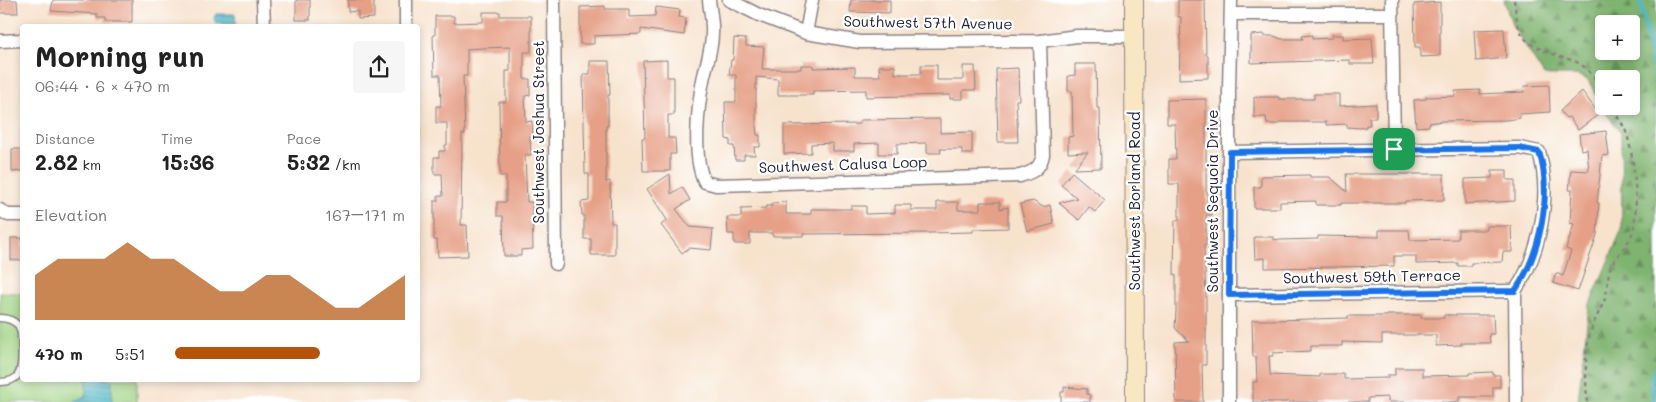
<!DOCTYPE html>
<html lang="en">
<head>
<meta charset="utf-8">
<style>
  :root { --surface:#fff; --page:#f6f6f6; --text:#222; --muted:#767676; --accent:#b45309 }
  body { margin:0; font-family:Mali,sans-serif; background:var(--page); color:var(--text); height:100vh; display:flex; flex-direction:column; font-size:19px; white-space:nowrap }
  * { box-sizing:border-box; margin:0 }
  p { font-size:16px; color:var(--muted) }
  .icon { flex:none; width:28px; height:28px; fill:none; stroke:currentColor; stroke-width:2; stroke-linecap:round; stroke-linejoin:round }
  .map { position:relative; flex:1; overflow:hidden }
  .side { position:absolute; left:20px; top:24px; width:400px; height:358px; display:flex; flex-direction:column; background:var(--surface); border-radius:5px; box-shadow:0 2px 8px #0003 }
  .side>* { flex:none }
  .controls { position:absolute; left:1595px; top:15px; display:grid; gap:10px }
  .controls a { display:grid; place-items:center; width:45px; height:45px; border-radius:5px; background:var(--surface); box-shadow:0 2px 8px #0003; font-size:25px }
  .pin { position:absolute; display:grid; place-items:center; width:42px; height:42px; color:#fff; margin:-21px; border-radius:10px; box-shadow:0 2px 8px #0006 }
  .round { display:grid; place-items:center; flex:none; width:52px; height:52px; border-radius:5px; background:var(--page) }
  .head { display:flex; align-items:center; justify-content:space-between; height:85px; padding:0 15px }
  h1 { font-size:28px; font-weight:800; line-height:38px }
  .figures { display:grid; grid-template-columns:repeat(3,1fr); gap:8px; height:85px; padding:5px 15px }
  .figures div { display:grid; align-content:center }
  .figures b { font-size:21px; font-weight:800 }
  .figures small { font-size:14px; font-weight:400 }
  .figures p { font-size:14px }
  .chart { height:140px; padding:10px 15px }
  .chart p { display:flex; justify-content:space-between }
  .chart svg { width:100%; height:90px; margin-top:5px; fill:var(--accent); opacity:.7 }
  ul { padding:0 15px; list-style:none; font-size:16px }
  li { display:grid; grid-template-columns:80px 60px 1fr; align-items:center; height:38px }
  li i { height:12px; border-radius:6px; background:var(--accent) }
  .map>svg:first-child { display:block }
  .grass { fill:#9fd181; stroke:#607a5e }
  .forest { fill:url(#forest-firs); stroke:#506a55; fill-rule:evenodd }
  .water { fill:url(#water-rules); stroke:#386e82 }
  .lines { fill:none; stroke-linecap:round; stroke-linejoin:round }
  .stream { stroke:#4dbac8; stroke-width:4 }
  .building { fill:#e6a087 }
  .lane-casing { stroke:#8c8284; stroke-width:9 }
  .street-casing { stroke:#8c8284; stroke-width:15 }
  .secondary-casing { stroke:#8c8284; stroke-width:20 }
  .path { stroke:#8c8284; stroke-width:2.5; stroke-dasharray:4 4; stroke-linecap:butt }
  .lane { stroke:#fff; stroke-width:6 }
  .street { stroke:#fff; stroke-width:12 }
  .secondary { stroke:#f9e7c3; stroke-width:18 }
  .route-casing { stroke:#fff; stroke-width:10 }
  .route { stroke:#1a73e8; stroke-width:6 }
  .labels { text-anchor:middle; stroke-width:4.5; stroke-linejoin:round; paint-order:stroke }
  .street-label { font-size:15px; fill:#22223b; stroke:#fff }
</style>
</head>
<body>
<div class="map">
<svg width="1656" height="402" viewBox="0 0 1656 402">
  <defs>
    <pattern id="forest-firs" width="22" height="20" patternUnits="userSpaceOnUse" patternTransform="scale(1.25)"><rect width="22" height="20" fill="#7fb36f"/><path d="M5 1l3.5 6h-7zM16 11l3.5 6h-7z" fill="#68915c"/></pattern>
    <pattern id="water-rules" width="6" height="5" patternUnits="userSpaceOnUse" patternTransform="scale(1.25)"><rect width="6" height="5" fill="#4dbac8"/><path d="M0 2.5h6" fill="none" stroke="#4097a4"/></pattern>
  </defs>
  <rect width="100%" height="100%" fill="#fff"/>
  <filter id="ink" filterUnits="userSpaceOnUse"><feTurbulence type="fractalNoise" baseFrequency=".02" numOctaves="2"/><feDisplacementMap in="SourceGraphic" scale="10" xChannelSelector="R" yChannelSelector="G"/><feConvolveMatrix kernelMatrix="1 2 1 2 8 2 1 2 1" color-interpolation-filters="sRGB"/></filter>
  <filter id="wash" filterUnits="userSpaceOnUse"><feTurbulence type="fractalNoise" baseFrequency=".0096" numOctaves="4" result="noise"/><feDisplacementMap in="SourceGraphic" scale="20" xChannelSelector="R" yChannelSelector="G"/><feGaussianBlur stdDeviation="1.12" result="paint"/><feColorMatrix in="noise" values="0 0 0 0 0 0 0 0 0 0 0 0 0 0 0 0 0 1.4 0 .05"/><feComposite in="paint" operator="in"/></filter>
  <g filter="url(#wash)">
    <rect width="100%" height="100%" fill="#f7e2cc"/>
    <polygon class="grass" points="0,293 22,293 22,379 137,379 137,402 0,402"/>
    <path class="forest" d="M1504 0H1656V402H1578L1589 306 1622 229 1621 132 1608 116 1588 80 1577 75H1544L1512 25ZM1604 24H1631V51H1604ZM1604 79H1631V106H1604Z"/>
    <g class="water">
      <polygon points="216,14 235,14 236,24 216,24 214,18"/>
      <polygon points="86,379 112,379 112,402 73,402 86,396"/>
    </g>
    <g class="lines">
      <g class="stream">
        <polyline points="1640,0 1656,80"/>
        <polyline points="1653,402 1651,379 1656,367"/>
      </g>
    </g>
    <g id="blocks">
      <g class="building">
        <polygon points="0,0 17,0 18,13 0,13"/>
        <polygon points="53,0 132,0 132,22 105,22 105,18 97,18 97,14 51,11"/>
        <rect x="296" y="0" width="14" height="20"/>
        <polygon points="348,0 374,0 374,18 358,19 358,11 348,12"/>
        <polygon points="851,0 890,0 890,13 850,12"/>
        <polygon points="1178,0 1205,0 1206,55 1208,55 1208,78 1179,79 1181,17 1178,17"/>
        <polygon points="1440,2 1440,56 1420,57 1420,47 1415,47 1414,4"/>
        <polygon points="605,6 605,9 629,9 629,17 655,16 656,7 680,10 679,17 686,18 684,35 641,29 641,34 594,36 594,44 580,44 580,7"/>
        <polygon points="483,12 500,12 500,16 531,16 531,52 524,52 524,79 530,79 530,95 525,96 526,122 532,121 533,136 530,136 531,155 525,155 527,202 532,202 533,249 521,250 521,256 504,256 503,216 497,216 497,202 506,202 506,176 500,176 499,102 506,102 506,71 510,71 510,47 482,48 467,49 467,76 463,76 465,134 462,134 461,225 467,225 468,256 438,257 437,240 434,240 434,201 438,201 438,196 443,196 442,174 434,174 434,157 439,157 439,151 445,151 445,145 447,145 447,123 436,123 436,106 441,106 440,75 434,75 433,35 435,35 435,16 454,16 454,23 483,22"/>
        <polygon points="1504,29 1506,58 1476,61 1474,30"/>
        <polygon points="1264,34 1264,36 1274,36 1281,39 1303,39 1302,36 1312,35 1312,39 1332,38 1332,35 1343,35 1343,39 1372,38 1374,64 1350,64 1350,60 1251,63 1251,35"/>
        <polygon points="734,38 746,39 746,46 764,47 762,69 801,69 801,65 813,65 813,68 855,67 855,76 880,76 879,66 895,66 895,74 921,74 921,65 937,65 937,80 963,80 963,66 975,66 976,90 963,90 963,99 950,99 950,95 866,97 866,90 813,91 813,95 778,95 778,79 756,77 756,125 757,135 760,135 760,147 754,147 755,155 744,155 744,160 735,160 734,146 730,146 730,140 726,139 725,102 736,102 736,75 729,75 731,60 733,60"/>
        <polygon points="667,60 667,77 674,77 674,115 668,115 668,138 675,138 676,154 670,154 670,171 643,171 642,138 645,138 643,61"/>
        <polygon points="590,61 609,61 610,95 608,95 608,126 606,126 606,182 610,181 611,223 615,223 615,255 591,255 591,239 584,239 584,215 582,215 581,202 589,201 589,174 585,174 583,74 590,74"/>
        <polygon points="1075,64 1096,64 1097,108 1100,108 1101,168 1074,169 1088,152 1068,153 1068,137 1073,136 1072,91 1068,91 1068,76 1075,75"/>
        <polygon points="1018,68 1019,100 1016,100 1018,142 998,142 996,69"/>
        <polygon points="1549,85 1550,112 1520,114 1520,118 1507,120 1442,121 1429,123 1429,126 1416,127 1414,100 1426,99 1426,97 1455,96 1455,91 1480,90 1480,94 1524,92 1525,86"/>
        <polygon points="1582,91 1599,114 1578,130 1569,117 1566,118 1560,111"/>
        <polygon points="1314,94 1339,94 1339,106 1376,104 1376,118 1369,118 1370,125 1366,125 1366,127 1360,128 1347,127 1347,124 1326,125 1326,122 1280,122 1280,124 1267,124 1266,117 1254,117 1254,97 1279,97 1279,99 1314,99"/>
        <polygon points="1206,99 1206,191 1207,191 1207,205 1212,205 1212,215 1206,215 1206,245 1204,245 1206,300 1206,365 1202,365 1203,402 1176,402 1175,342 1189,341 1175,328 1176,311 1176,275 1174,275 1175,220 1179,220 1179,184 1169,184 1169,159 1176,159 1175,124 1167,124 1167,100"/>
        <polygon points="940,119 940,133 972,132 972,154 962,154 962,149 940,149 941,153 927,153 927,143 897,144 897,154 879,154 879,143 854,144 854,151 833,151 833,143 811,144 811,153 784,154 784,125 860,124 860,120"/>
        <polygon points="1606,131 1609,155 1602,156 1597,203 1599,203 1597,235 1578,291 1553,283 1556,273 1563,276 1571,251 1566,249 1574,224 1570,223 1572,190 1569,190 1571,170 1589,171 1587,149 1581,150 1579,134"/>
        <polygon points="12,149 22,149 22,171 12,172"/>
        <polygon points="1492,170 1507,170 1507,180 1515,180 1515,201 1465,204 1465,179 1492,178"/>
        <polygon points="1072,172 1105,200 1095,212 1089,207 1079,220 1059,203 1077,198 1061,185"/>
        <polygon points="670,174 671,194 682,187 690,200 676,209 690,227 713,229 711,250 689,248 682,253 661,225 667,220 647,189"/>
        <polygon points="1346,174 1444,174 1444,200 1405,201 1405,203 1341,203 1341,205 1316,205 1316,201 1280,202 1280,208 1254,208 1254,187 1261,187 1261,176 1310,175 1310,177 1330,177 1347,192"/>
        <polygon points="1033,201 1043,207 1050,205 1054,224 1027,231 1020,204"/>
        <polygon points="786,202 786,214 811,214 811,209 851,209 851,206 866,206 866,214 895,213 895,205 911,205 911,210 937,210 937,202 958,202 958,210 980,210 980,202 1000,202 1000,209 1008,207 1008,228 973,229 973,232 930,233 803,234 803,236 772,236 772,233 750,233 750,244 734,244 734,234 728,234 727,217 741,217 741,209 766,208 766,206 772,206 772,203"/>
        <polygon points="1487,226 1511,226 1512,252 1503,252 1502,262 1471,263 1471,266 1458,266 1458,263 1416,264 1416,256 1394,256 1394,266 1265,268 1265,258 1255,259 1254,237 1273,237 1273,239 1280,240 1318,239 1318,236 1379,237 1379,230 1409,230 1410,240 1458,239 1458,230 1487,230"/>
        <rect x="11" y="238" width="11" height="22"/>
        <polygon points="1387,315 1421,315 1421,318 1444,318 1444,315 1493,315 1494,334 1489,334 1490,343 1461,343 1461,345 1436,346 1436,335 1382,335 1382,343 1342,342 1342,346 1311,346 1311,351 1273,353 1273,356 1269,356 1270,375 1320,377 1320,374 1344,374 1344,379 1388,378 1387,375 1395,375 1395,368 1422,368 1422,376 1469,375 1469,373 1493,372 1493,375 1500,375 1500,387 1493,387 1493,397 1459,397 1459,401 1451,402 1388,402 1388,397 1368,398 1368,402 1253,402 1253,382 1257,382 1256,357 1253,357 1252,320 1273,320 1348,318 1348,316 1387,316"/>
        <polygon points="1064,387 1087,389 1087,394 1090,395 1090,402 1061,402 1061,392 1064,392"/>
      </g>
    </g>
  </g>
  <g filter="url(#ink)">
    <use href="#blocks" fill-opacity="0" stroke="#8c8284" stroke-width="1"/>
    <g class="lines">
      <g class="lane-casing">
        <path id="lane" d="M0 318C7 318 13 320 18 325 23 332 23 368 18 375 14 381 7 382 0 382"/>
      </g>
      <g class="street-casing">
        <g id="street">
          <polyline points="263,0 264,26"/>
          <polyline points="554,0 556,264"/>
          <path d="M709 0C710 11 713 23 712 34 712 50 706 65 703 80 698 105 692 160 705 182L716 185 1020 176C1033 172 1040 169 1043 155L1040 41"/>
          <polyline points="729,0 759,15 806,33 860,42 1040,41 1077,36 1134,36"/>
          <polyline points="1392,0 1394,149"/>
          <polyline points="1231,14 1392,14"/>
          <polyline points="406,26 406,0"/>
          <polyline points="806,33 812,0"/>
          <polyline points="0,41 22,40"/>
          <path d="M1230 152 1519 148 1539 152C1552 195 1540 255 1515 291L1516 402"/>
          <polyline points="0,210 8,215 22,215"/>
          <polyline points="1229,295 1515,291"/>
          <polyline points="1229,402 1229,90 1231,0"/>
        </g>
      </g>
      <g class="secondary-casing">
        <polyline id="secondary" points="1134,0 1135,402"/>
      </g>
      <g class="path">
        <path d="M1514 0C1519 41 1523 43 1561 57 1568 59 1577 61 1583 66 1592 72 1598 84 1604 94"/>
        <path d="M1587 402C1586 380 1584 356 1590 334 1593 322 1600 311 1605 299 1608 289 1607 279 1610 269 1615 256 1627 247 1632 234 1640 211 1634 151 1625 129 1621 121 1615 114 1611 106"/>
      </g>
      <use href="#lane" class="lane"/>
      <use href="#street" class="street"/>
      <use href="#secondary" class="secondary"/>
    </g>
  </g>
  <g class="lines" filter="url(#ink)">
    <g class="route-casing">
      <path id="route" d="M1519 148 1539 152C1553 194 1540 255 1515 291L1229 295 1230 152Z"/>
    </g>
    <use href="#route" class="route"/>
  </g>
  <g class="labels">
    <g class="street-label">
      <text transform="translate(928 23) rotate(1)" y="5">Southwest 57th Avenue</text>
      <text transform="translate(539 132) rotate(-90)" y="5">Southwest Joshua Street</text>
      <text transform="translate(843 165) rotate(-2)" y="5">Southwest Calusa Loop</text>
      <text transform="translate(1135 201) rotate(-90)" y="5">Southwest Borland Road</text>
      <text transform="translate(1213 201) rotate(-90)" y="5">Southwest Sequoia Drive</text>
      <text transform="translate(1372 277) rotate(-1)" y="5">Southwest 59th Terrace</text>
    </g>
  </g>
</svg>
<div class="controls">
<a>+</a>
<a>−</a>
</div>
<div class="pin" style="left:1394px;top:149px;background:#1e9e55"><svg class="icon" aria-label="arrive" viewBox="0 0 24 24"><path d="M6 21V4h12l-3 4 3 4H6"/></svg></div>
<section class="side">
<div class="head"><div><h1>Morning run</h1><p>06:44 · 6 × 470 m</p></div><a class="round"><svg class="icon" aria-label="share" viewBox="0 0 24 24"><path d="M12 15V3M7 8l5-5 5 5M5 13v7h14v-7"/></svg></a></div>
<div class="figures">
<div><p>Distance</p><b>2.82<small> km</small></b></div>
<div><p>Time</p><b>15:36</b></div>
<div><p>Pace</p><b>5:32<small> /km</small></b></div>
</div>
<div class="chart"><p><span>Elevation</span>167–171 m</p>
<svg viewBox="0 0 160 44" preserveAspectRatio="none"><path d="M0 44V22L10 14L20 14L30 14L40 6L50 14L60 14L70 22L80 30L90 30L100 22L110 22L120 30L130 38L140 38L150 30L160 22V44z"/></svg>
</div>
<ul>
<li><b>470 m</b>5:51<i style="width:63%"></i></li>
</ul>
</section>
</div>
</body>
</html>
